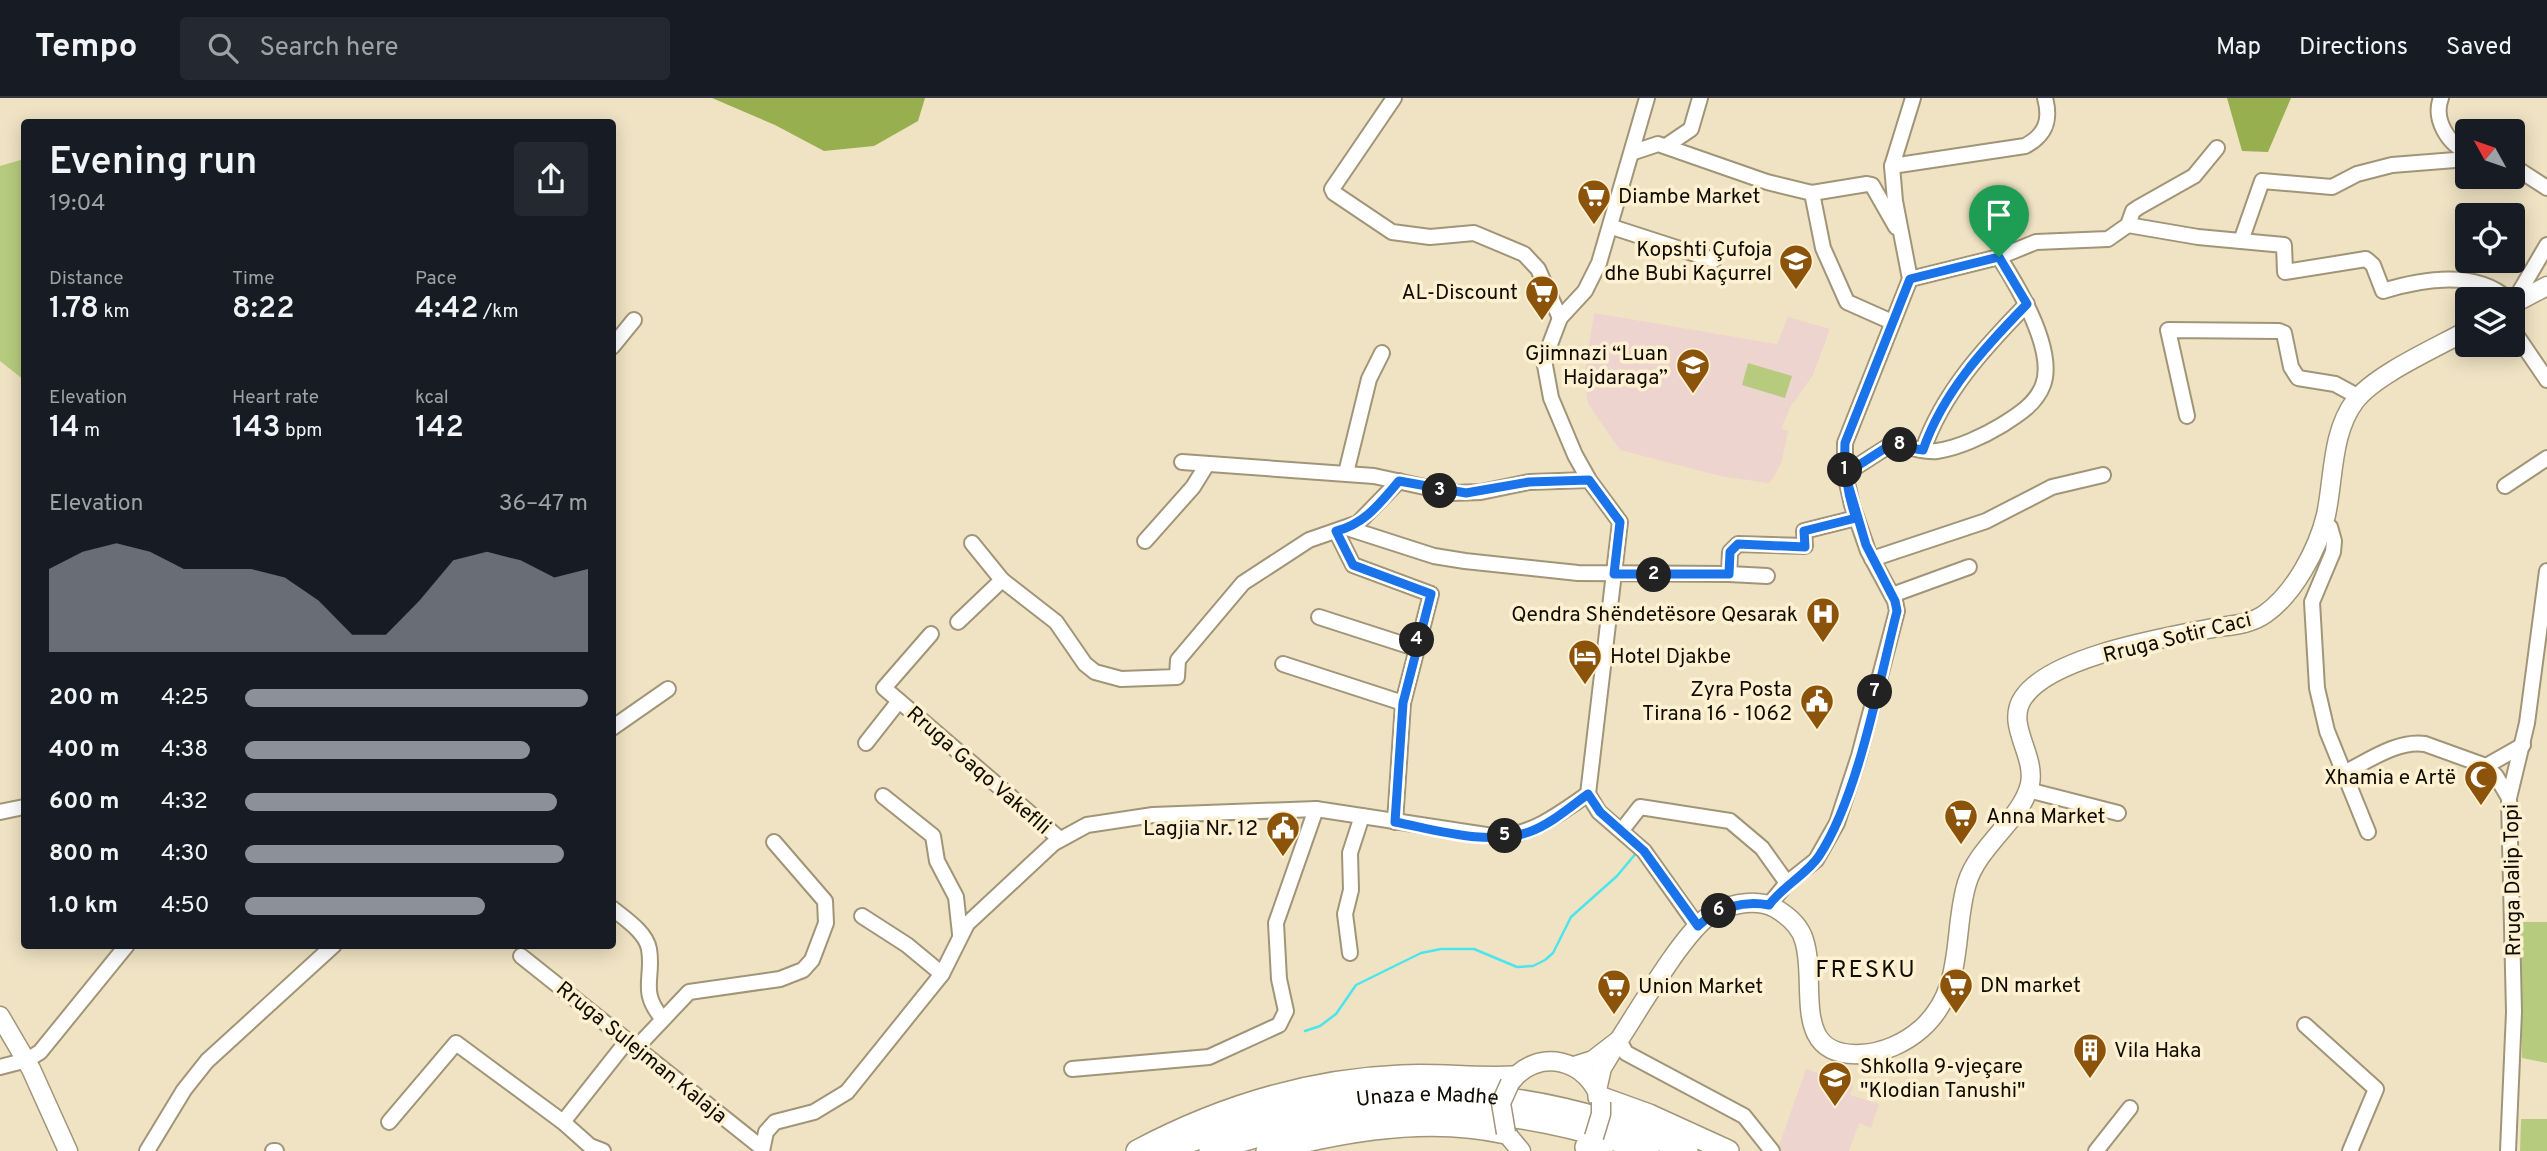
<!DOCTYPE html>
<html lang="en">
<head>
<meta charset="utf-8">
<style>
  :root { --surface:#171b24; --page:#242831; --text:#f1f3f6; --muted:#9ea1a6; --line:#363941; --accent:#8c9099 }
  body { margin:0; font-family:Overpass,sans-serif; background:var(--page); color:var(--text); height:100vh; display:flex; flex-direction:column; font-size:26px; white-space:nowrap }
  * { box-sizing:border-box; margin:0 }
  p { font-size:23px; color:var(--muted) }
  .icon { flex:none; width:38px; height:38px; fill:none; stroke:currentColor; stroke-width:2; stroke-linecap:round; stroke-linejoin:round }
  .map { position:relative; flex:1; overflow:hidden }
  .panel { position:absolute; left:21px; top:21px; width:595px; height:830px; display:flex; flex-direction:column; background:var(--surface); border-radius:7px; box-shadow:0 4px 18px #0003 }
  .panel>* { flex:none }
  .needle { width:46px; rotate:310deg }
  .tools { position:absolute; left:2455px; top:21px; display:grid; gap:14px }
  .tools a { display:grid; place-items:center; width:70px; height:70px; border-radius:7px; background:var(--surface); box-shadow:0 4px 18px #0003; font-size:35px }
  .pin { position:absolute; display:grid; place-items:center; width:60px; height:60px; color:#fff; margin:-72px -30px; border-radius:50% 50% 50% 0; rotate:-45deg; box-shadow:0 0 7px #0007 }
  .pin .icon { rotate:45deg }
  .km { position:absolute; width:35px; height:35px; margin:-18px; border-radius:50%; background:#222; color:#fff; font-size:19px; line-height:35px; text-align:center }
  .round { display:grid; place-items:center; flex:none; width:74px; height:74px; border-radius:7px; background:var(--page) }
  .summary { display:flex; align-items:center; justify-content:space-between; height:119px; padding:0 28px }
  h1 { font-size:38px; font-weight:600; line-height:52px }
  .stats { display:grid; grid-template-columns:repeat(3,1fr); gap:10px; height:119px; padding:7px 28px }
  .stats div { display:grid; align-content:center }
  .stats b { font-size:30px; font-weight:600 }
  .stats small { font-size:19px; font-weight:400 }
  .stats p { font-size:19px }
  .chart { height:196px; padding:14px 28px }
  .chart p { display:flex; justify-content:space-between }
  .chart svg { width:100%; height:126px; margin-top:7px; fill:var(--accent); opacity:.7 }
  ul { padding:0 28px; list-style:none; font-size:23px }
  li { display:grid; grid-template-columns:112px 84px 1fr; align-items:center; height:52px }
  li i { height:18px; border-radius:9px; background:var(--accent) }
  header { display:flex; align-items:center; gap:42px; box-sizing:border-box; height:98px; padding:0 35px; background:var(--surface); border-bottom:2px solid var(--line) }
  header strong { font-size:33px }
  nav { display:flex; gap:38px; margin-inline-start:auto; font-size:24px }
  .search { width:490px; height:63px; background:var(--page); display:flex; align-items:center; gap:18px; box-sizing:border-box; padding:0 24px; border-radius:7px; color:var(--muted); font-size:26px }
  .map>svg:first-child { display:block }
  .education { fill:#eed4ce }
  .green { fill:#b6cb7e }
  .forest { fill:#98af50 }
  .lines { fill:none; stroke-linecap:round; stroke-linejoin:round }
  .stream { stroke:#4de5ec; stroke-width:2.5 }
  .minor-casing { stroke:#a19578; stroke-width:18 }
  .major-casing { stroke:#a19578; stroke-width:21 }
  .highway-casing { stroke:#a19578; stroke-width:24 }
  .minor { stroke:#fff; stroke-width:14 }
  .major { stroke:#fff; stroke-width:18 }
  .highway { stroke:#fff; stroke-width:21 }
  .major-bridge-casing { stroke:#a19578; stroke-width:21; stroke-linecap:butt }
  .major-bridge { stroke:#fff; stroke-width:18 }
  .route-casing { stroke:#fff; stroke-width:14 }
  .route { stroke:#1a73e8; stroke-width:9 }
  .labels { text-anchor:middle; stroke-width:7; stroke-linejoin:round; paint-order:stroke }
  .poi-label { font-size:21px; fill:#100c03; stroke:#fef1d1; text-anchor:start }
  .street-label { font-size:21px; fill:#100c03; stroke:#fef1d1 }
  .quarter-label { font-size:24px; letter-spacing:2px; fill:#100c03; stroke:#fef1d1 }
</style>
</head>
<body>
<header>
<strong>Tempo</strong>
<div class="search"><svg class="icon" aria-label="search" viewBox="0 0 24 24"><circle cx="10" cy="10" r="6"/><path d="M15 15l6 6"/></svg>Search here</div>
<nav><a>Map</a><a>Directions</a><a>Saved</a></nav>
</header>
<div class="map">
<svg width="2547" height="1053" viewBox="0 0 2547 1053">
  <rect width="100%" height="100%" fill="#f0e3c4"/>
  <g class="education">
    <polygon points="1594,215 1777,246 1788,219 1830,231 1813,277 1791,308 1781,331 1788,333 1782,363 1773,381 1768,385 1720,378 1620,352 1588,306 1584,278"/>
    <polygon points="1806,971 1853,988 1850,997 1879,1006 1871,1030 1859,1025 1849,1053 1777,1053"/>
  </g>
  <g class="green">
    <polygon points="24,61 24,282 0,263 0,68"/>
    <polygon points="1748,265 1792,278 1785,300 1742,287"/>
    <polygon points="2521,824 2547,824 2547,965 2522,960"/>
    <polygon points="2521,1021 2547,1021 2547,1053 2520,1053"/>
  </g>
  <g class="forest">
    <polygon points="712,0 925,0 918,23 874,48 824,53 775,27"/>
    <polygon points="2227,0 2291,0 2268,54 2242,53"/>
  </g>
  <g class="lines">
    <polyline class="stream" points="1305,933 1320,928 1336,916 1356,887 1421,855 1441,851 1474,851 1517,869 1533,868 1545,862 1553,855 1571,819 1617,778 1637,754"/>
    <g class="minor-casing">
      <g id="minor">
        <polyline points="1394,0 1332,91 1334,95 1392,134 1430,139 1474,135 1524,156 1538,171 1560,220"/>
        <polyline points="1647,0 1599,165 1585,193 1560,220 1544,262 1551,300 1575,357 1589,382 1620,424 1588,696 1599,714 1644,753 1698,829"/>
        <path d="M2441 0C2433 20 2447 46 2468 54"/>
        <polyline points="1666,48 1691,31 1700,0"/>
        <polyline points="1634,54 1658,46 1767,84 1812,95 1867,86 1872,87 1896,129"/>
        <path d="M1892 68 2025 48C2046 37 2051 22 2045 0"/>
        <polyline points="2513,68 2547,90"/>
        <polyline points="1812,95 1823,150 1847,204 1892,224"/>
        <path d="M2128 127 2198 139 2284 147 2285 174 2366 161 2373 167 2383 193C2422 181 2475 172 2508 201"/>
        <polyline points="1612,129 1714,162"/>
        <polyline points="2241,143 2262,83 2332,89 2357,76 2392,67 2455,62 2468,56"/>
        <polyline points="1910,181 1999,159 2036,144 2108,141 2128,127 2133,113 2139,109 2194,78 2217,50"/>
        <polyline points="2513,205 2547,147"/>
        <polyline points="2513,232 2547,282"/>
        <polyline points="612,249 634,222"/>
        <polyline points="2187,318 2168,232 2279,233 2284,235 2291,269 2298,280 2335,286 2359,299"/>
        <path d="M1923 352C1943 294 1985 249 2027 206"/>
        <polyline points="1182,364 1374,378 1452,395 1481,394 1529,384 1589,382"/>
        <polyline points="1346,375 1369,281 1382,255"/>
        <path d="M1845 376 1890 347C1906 346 1922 355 1937 353 1958 350 1984 338 2002 327 2018 317 2036 306 2043 287 2056 252 2017 187 1999 159"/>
        <polyline points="2505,388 2547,360"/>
        <polyline points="2324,425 2330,429 2334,443 2333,454 2312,504 2317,590 2327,633 2368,734"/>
        <polyline points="1347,430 1434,458 1465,463 1578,475 1729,476 1730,454 1738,446 1805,448 1804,433 1856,420"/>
        <polyline points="1336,433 1353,467 1431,496 1403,605 1395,724"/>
        <polyline points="1145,443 1193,389 1206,368"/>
        <polyline points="1872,461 1986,423 2052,389 2103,377"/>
        <polyline points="1729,476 1767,478"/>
        <polyline points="1002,482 1056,524 1085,566 1095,574 1121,581 1177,579 1178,562 1243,485 1309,442 1358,425 1399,383"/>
        <polyline points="1892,497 1969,469"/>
        <polyline points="1319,519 1415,550"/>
        <polyline points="958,524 1002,482 972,445"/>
        <polyline points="931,536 884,590 1060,741"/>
        <polyline points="1283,566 1403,605"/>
        <polyline points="612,630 668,591"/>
        <polyline points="866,645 899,603"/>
        <polyline points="2486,668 2523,647"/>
        <path d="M2344 675C2368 663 2397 642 2425 646L2486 668 2496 678 2509 700"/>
        <polyline points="2028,692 2118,715"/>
        <polyline points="883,698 933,738 937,763 956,799 960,836"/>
        <polyline points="0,714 24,709"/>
        <polyline points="1622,732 1640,709 1730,723 1762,750 1787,785"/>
        <polyline points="1769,807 1787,785 1816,762 1837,725 1859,658 1897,513 1895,503 1868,453 1852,407 1845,376 1845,345 1910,181 1895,103 1892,68 1913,0"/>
        <path d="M612 810C625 821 646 834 649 851 654 880 639 893 662 920"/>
        <polyline points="862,818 907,847 942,876"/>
        <polyline points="1350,855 1345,816 1351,792 1350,755 1362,718"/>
        <polyline points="521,858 762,1050"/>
        <polyline points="2305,927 2376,991 2350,1053"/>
        <polyline points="1619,942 1626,955 1744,1018 1772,1053"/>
        <polyline points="636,950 689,894 780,881 803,872 812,862 826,825 825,803 774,744"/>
        <polyline points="0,969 27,962 40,954 127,847"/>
        <polyline points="1072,971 1209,959 1279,927 1286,913 1279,881 1276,825 1316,711"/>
        <polyline points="389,1024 456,945 563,1024 590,1048 603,1053"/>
        <polyline points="563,1024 627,943"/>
        <polyline points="147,1053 184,992 207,963 334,847"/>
        <polyline points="273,1053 276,1053"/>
        <path d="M762 1053 766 1034 775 1024 814 1014 847 994 942 876 967 826 1054 745 1087 727 1153 717 1316 711 1499 739C1535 735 1559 716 1588 696"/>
        <polyline points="2096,1053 2130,1010"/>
        <polyline points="2508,1053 2514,914 2509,700 2527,625 2547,473"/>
      </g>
    </g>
    <g class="major-casing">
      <g id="major">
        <polyline points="2513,206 2547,188"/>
        <polyline points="0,918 31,971 68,1053"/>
        <path d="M1619 942C1640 910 1678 844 1705 821 1722 807 1754 799 1775 810 1787 817 1800 828 1804 842 1818 885 1789 960 1861 956 1883 955 1905 945 1921 931 1966 892 1952 833 1967 785 1978 748 2022 721 2030 686 2036 656 2005 627 2023 600 2050 559 2162 540 2208 531 2227 527 2248 528 2265 516 2294 496 2318 451 2326 417 2334 380 2331 335 2355 303 2376 276 2436 250 2468 232"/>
        <polyline points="1574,968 1593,962 1619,942 1602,970 1597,992"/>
        <path d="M1510 985C1537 948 1589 961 1601 1004"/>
        <polyline points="1506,1035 1521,1053"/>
      </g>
    </g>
    <g class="highway-casing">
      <g id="highway">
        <polyline points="1599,999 1649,1017 1728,1053"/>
        <polyline points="1586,1049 1602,1053"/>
        <path d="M1137 1053C1220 1009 1306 982 1401 978 1439 976 1476 981 1513 979"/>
        <path id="s1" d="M1165 1053C1344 981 1509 973 1687 1053"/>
        <path d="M1210 1053C1362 1001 1496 998 1648 1053"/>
        <path d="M1267 1053C1342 1032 1428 1017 1506 1035"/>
      </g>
    </g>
    <use href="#minor" class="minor"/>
    <use href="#major" class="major"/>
    <use href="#highway" class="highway"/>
    <g class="major-bridge-casing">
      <g id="major-bridge">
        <polyline points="1506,1035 1501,1005 1510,985"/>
        <polyline points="1594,1039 1601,1016 1601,1004"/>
      </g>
    </g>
    <use href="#major-bridge" class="major-bridge"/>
  </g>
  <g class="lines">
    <g class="route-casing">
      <path id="route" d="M1999 159 1910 181 1845 345C1844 371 1847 395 1856 420L1804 433 1805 449 1738 446 1730 454 1729 476H1614L1620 424 1589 382 1529 384 1466 395 1399 383C1380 405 1365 426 1336 433L1353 467 1431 496 1403 605 1395 724C1437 732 1488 748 1529 734 1551 726 1570 709 1588 696L1600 714 1644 753 1698 828C1717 810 1743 802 1769 807 1783 788 1807 776 1819 758 1858 699 1879 584 1897 513L1895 503 1866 447 1845 376 1890 347 1923 352C1943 294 1985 249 2027 206L1999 159"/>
    </g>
    <use href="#route" class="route"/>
  </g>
  <defs>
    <g id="supermarket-pin" transform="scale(1.75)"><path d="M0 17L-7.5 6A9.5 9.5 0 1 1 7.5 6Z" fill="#8c540b" stroke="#fef1d1"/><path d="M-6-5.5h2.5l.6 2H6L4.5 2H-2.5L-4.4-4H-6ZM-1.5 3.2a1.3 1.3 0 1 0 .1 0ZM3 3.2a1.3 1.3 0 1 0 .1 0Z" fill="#fff"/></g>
    <g id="school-pin" transform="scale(1.75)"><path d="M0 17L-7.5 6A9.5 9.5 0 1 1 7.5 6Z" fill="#8c540b" stroke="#fef1d1"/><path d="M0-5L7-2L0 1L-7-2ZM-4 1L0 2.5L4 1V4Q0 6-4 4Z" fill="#fff"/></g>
    <g id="hospital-pin" transform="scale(1.75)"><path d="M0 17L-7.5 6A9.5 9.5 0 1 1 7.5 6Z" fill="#8c540b" stroke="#fef1d1"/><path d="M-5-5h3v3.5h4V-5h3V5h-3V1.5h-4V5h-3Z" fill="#fff"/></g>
    <g id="hotel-pin" transform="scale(1.75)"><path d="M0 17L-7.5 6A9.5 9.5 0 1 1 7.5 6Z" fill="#8c540b" stroke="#fef1d1"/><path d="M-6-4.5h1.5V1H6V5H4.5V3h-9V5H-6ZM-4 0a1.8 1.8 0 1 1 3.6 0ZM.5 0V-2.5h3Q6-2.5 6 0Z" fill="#fff"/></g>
    <g id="civic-pin" transform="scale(1.75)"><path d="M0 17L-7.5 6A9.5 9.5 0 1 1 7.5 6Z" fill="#8c540b" stroke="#fef1d1"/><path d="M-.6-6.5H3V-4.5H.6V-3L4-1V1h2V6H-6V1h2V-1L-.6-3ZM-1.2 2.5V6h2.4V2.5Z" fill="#fff"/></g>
    <g id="mosque-pin" transform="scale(1.75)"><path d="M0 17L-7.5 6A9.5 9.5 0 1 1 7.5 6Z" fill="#8c540b" stroke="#fef1d1"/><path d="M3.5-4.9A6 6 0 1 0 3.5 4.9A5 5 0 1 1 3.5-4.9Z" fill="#fff"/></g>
    <g id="building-pin" transform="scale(1.75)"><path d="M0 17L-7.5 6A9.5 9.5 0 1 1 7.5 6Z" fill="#8c540b" stroke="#fef1d1"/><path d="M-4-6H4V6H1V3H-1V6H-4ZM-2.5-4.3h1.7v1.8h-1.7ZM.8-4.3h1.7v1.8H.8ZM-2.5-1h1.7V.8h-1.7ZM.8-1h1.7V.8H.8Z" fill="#fff"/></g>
  </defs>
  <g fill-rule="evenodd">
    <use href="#supermarket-pin" x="1594" y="98"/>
    <use href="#school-pin" x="1796" y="163"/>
    <use href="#supermarket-pin" x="1542" y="194"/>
    <use href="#school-pin" x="1693" y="267"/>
    <use href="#hospital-pin" x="1823" y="516"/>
    <use href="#hotel-pin" x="1585" y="558"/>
    <use href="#civic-pin" x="1817" y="603"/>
    <use href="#mosque-pin" x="2481" y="679"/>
    <use href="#supermarket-pin" x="1961" y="718"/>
    <use href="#civic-pin" x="1283" y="730"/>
    <use href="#supermarket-pin" x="1956" y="887"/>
    <use href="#supermarket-pin" x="1614" y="888"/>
    <use href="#building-pin" x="2090" y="952"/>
    <use href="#school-pin" x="1835" y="980"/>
  </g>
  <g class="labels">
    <g class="poi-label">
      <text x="1618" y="105">Diambe Market</text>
      <text x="1772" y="158" text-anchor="end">Kopshti Çufoja<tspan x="1772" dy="24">dhe Bubi Kaçurrel</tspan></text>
      <text x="1518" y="201" text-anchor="end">AL-Discount</text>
      <text x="1668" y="262" text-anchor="end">Gjimnazi “Luan<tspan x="1668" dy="24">Hajdaraga”</tspan></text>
      <text x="1798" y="523" text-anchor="end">Qendra Shëndetësore Qesarak</text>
      <text x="1610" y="565">Hotel Djakbe</text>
      <text x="1792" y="598" text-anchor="end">Zyra Posta<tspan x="1792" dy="24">Tirana 16 - 1062</tspan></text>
      <text x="2456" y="686" text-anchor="end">Xhamia e Artë</text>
      <text x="1986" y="725">Anna Market</text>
      <text x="1258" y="737" text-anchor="end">Lagjia Nr. 12</text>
      <text x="1980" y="894">DN market</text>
      <text x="1638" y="895">Union Market</text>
      <text x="2114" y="959">Vila Haka</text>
      <text x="1860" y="975">Shkolla 9-vjeçare<tspan x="1860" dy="24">"Klodian Tanushi"</tspan></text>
    </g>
    <g class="street-label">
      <text transform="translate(2177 539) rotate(-14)" y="7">Rruga Sotir Caci</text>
      <text transform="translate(979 672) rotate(41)" y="7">Rruga Gaqo Vakeflli</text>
      <text transform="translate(2512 782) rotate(-91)" y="7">Rruga Dalip Topi</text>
      <text transform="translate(642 954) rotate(39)" y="7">Rruga Sulejman Kalaja</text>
      <text dy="7" stroke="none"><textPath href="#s1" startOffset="270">Unaza e Madhe</textPath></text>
    </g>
    <g class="quarter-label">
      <text x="1866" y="879">FRESKU</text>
    </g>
  </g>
</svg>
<div class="tools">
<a><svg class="needle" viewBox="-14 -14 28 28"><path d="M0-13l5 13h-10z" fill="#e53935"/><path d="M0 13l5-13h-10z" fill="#9ea1a6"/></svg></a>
<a><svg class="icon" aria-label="locate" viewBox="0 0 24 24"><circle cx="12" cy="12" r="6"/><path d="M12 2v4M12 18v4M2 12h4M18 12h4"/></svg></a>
<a><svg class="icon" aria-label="layers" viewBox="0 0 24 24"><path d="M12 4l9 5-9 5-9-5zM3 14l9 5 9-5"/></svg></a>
</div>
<div class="pin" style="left:1999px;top:159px;background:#1e9e55"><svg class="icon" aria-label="arrive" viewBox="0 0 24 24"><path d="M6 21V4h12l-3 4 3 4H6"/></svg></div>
<b class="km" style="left:1845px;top:372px">1</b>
<b class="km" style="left:1654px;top:477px">2</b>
<b class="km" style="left:1440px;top:393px">3</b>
<b class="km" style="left:1417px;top:542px">4</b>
<b class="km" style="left:1505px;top:738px">5</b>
<b class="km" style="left:1719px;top:813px">6</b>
<b class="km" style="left:1875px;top:594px">7</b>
<b class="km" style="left:1900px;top:347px">8</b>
<section class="panel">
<div class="summary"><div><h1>Evening run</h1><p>19:04</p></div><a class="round"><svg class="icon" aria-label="share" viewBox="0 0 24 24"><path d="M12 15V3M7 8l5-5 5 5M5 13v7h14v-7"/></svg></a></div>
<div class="stats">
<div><p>Distance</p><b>1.78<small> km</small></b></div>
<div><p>Time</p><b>8:22</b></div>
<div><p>Pace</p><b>4:42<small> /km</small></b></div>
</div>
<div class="stats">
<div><p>Elevation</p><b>14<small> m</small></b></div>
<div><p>Heart rate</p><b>143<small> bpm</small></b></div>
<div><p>kcal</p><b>142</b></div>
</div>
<div class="chart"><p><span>Elevation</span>36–47 m</p>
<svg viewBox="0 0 160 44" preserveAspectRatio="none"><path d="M0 44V15L10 9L20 6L30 9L40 15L50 15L60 15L70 18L80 26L90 38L100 38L110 26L120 12L130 9L140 12L150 18L160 15V44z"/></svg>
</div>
<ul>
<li><b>200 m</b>4:25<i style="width:100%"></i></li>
<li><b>400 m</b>4:38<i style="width:83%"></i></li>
<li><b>600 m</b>4:32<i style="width:91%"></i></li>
<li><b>800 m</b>4:30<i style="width:93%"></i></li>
<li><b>1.0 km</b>4:50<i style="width:70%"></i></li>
</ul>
</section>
</div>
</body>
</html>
